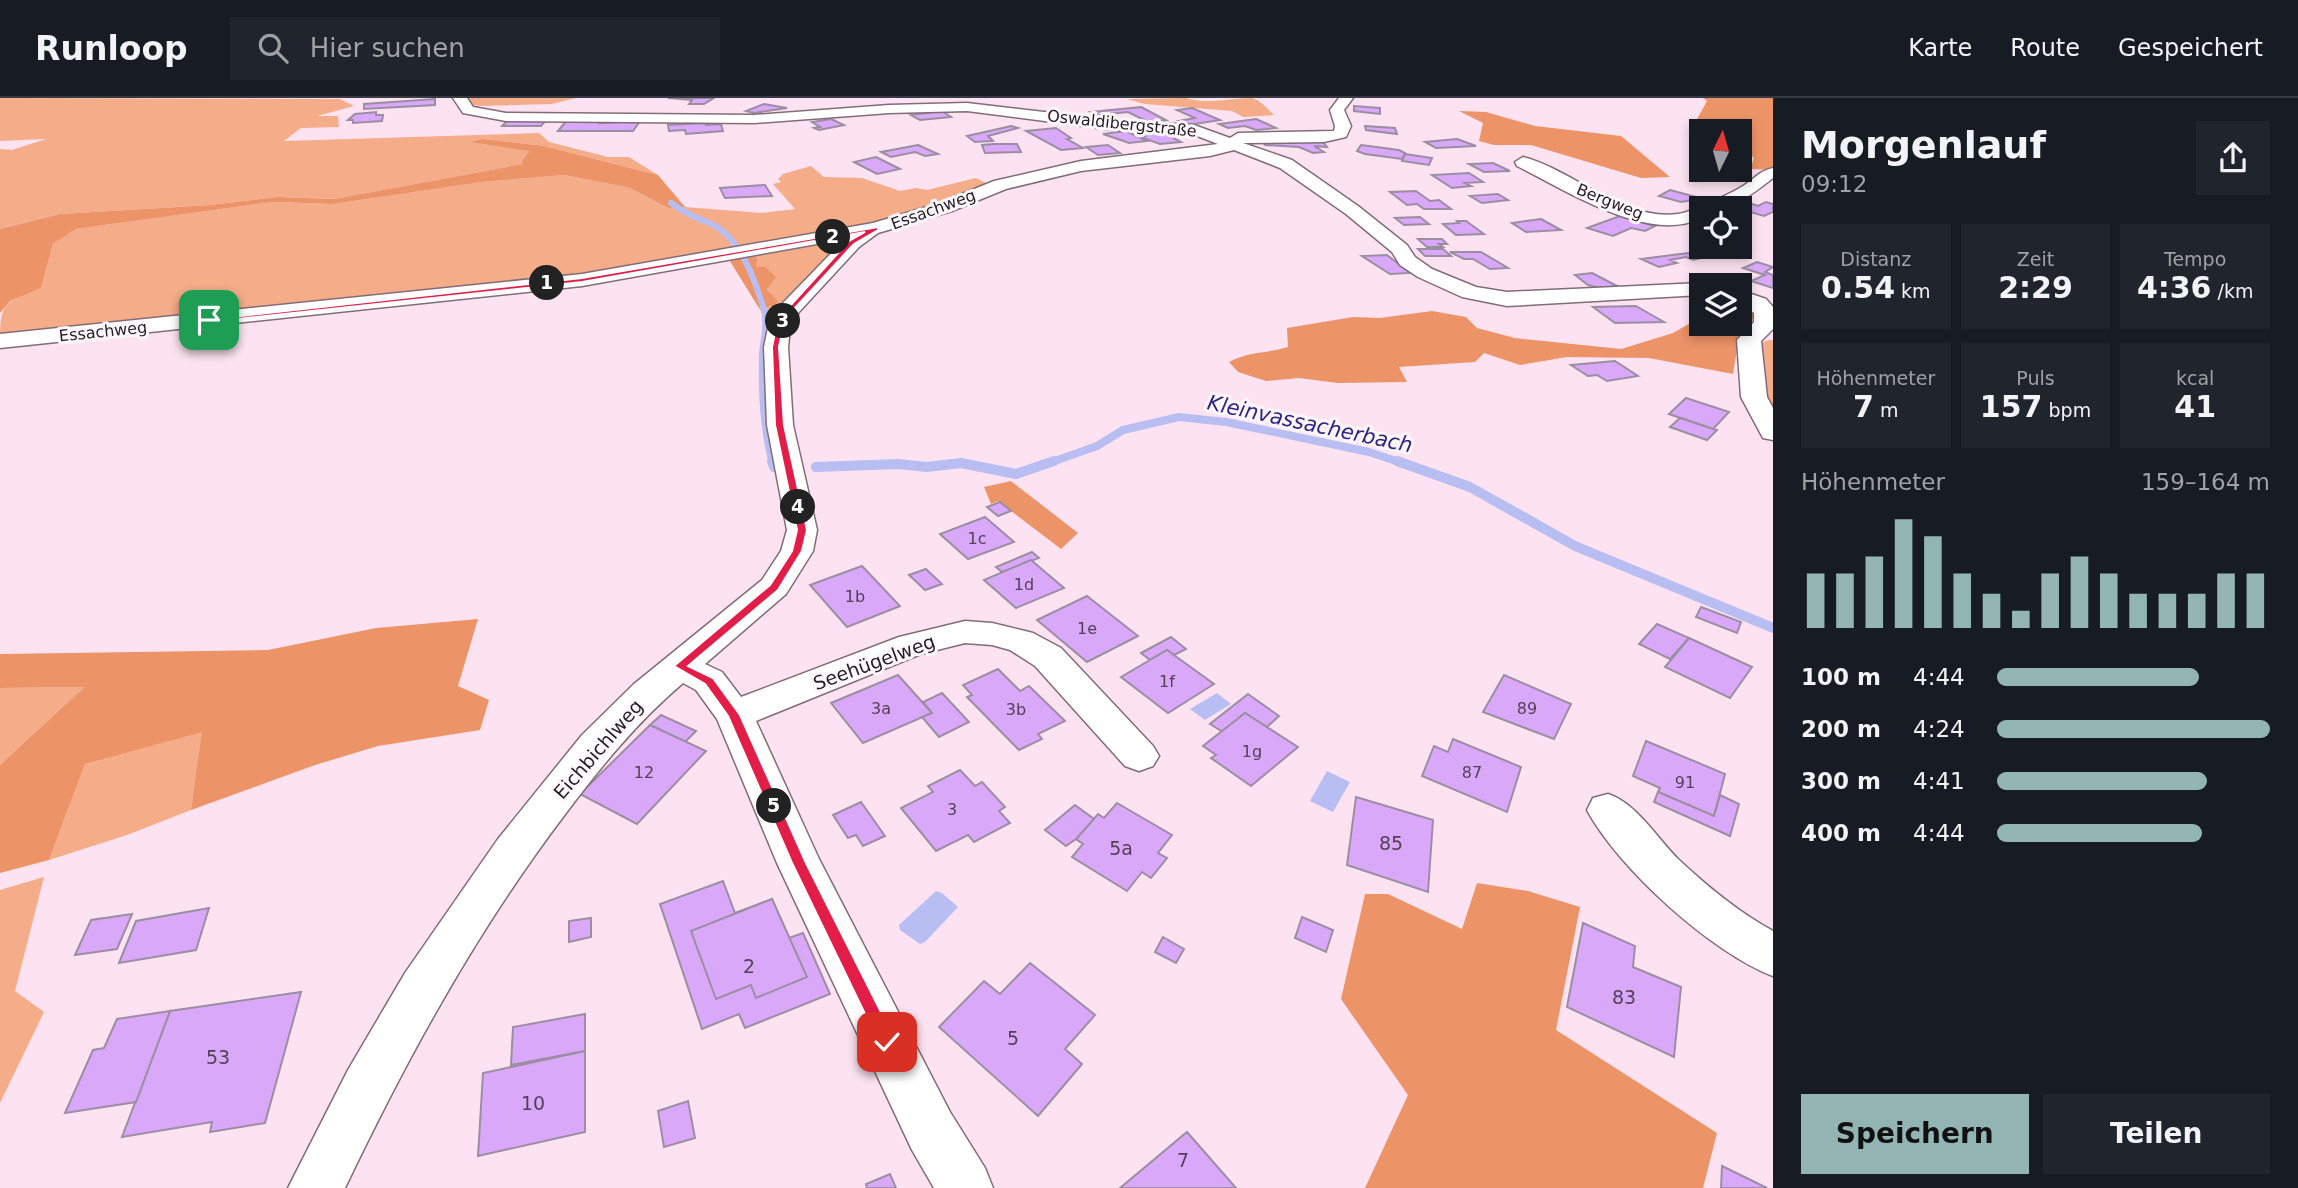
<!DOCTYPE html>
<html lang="de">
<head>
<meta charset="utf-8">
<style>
  :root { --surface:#171b24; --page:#20242c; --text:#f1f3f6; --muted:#9ea1a6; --line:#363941; --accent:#92b5b3 }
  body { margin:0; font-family:"DejaVu Sans",sans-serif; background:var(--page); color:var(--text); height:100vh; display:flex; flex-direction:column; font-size:26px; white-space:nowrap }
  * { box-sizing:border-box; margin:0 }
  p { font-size:23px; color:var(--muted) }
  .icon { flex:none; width:38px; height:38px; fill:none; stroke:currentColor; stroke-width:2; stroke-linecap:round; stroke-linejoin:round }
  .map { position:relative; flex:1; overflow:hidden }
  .drawer { display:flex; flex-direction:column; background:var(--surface); width:525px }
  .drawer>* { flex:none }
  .needle { width:46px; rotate:5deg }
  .tools { position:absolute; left:1689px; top:21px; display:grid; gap:14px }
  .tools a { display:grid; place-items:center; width:63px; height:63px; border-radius:0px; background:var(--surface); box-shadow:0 4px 10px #0003; font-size:35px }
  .pin { position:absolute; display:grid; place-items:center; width:60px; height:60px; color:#fff; margin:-30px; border-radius:14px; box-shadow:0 4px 10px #0006 }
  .km { position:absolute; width:35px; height:35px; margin:-18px; border-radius:50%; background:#222; color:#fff; font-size:19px; line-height:35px; text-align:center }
  .round { display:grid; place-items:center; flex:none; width:74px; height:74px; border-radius:0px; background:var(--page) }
  .headline { display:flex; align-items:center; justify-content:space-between; height:119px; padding:0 28px }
  h1 { font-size:38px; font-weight:700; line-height:52px }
  .stats { display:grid; grid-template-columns:repeat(3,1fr); gap:10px; height:119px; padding:7px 28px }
  .stats div { display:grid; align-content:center; border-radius:0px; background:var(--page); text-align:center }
  .stats b { font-size:30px; font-weight:700 }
  .stats small { font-size:19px; font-weight:400 }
  .stats p { font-size:19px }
  .chart { height:196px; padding:14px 28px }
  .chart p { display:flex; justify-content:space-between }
  .chart svg { width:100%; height:126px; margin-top:7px; stroke:var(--accent); stroke-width:6 }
  .button { display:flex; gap:14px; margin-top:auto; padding:14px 28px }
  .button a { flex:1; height:80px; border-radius:0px; background:var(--accent); color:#111; font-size:28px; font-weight:700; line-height:80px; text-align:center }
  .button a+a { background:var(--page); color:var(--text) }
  ul { padding:0 28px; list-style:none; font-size:23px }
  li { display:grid; grid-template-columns:112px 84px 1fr; align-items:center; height:52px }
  li i { height:18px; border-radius:9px; background:var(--accent) }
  header { display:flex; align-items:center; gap:42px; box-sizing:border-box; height:98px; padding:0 35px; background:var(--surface); border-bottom:2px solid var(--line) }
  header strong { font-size:33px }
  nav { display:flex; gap:38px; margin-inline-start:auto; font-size:24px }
  .search { width:490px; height:63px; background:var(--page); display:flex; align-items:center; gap:18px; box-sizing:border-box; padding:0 24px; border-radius:0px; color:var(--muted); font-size:26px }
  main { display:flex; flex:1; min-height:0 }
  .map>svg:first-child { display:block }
  .green { fill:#f4ac89 }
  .forest { fill:#ec9367 }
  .water { fill:#b9bef2 }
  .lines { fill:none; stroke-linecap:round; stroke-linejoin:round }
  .stream-far2 { stroke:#b9bef2; stroke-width:6 }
  .stream-far1 { stroke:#b9bef2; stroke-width:8 }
  .stream { stroke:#b9bef2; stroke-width:10 }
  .building { fill:#daa8f9; stroke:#9b8ea3; stroke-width:2 }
  .minor-casing { stroke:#826c78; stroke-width:3 }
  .minor { fill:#fff; fill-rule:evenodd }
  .route { fill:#e11d48; stroke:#fff; stroke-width:2 }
  .labels { text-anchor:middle; stroke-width:6; stroke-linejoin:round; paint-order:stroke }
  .far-street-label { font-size:16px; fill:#261d22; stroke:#fcf7fa }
  .number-label { font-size:16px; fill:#534058 }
  .street-label { font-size:19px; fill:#261d22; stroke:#fcf7fa }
  .near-number-label { font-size:19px; fill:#534058 }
  .water-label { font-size:21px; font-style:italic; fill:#2f2383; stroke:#fcf7fa }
</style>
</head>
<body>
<header>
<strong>Runloop</strong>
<div class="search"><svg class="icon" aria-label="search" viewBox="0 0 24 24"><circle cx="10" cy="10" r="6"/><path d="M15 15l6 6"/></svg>Hier suchen</div>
<nav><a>Karte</a><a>Route</a><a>Gespeichert</a></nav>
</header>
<main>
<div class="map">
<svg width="1773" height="1090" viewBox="0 0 1773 1090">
  <rect width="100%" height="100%" fill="#fde3f1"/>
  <g class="green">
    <polygon points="0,0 340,1 354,8 317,18 338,18 339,29 301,30 284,43 539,35 549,44 608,59 629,59 658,77 544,48 483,41 531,52 524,66 334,101 278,99 210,107 60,116 0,131 0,51 12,52 46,41 0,43"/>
    <polygon points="466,0 576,0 551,6 481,8 471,7"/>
    <path d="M1186 0C1208 7 1229 0 1252 0 1260 2 1268 11 1274 17L1243 19 1232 13 1145 6 1127 1Z"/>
    <path d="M811 68 824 79 862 80 900 93 916 90 927 92 976 80 988 86 966 98 879 126 613 174 0 240C0 201 8 204 41 190L53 146 74 131 272 104 333 106 482 84 564 77 630 90 668 110 685 109 762 115 795 111 773 86 781 84 778 81 783 76Z"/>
    <path d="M860 135 774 222 767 224 759 210 775 208 778 203C760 185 762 173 739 157Z"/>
    <polygon points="1769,242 1773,242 1773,326 1752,264 1763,244"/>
    <polygon points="86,589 0,667 0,590"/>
    <polygon points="203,633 191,712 127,737 49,762 85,666"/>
    <polygon points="44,779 15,893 44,914 0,1005 0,792"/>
  </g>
  <g class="forest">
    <polygon points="1703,0 1773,0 1773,72 1750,71 1754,60 1740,51 1740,33 1709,33 1695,25 1707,3"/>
    <polygon points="1459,13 1486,14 1535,28 1621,38 1670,79 1641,80 1531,47 1494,47 1479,43 1483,25"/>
    <polygon points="483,41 544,48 658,77 685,109 668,110 630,90 564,77 482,84 333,106 272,104 75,131 53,146 41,190 10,203 0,215 0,131 60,116 210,107 278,99 334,101 523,66 522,63 530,53 471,44"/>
    <polygon points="739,157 757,160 756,169 765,169 776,179 767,191 778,203 775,208 759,210 728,160"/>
    <path d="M1740 201 1755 214V221H1742L1733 276 1649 260 1567 259 1520 267 1484 255 1475 264 1399 269 1407 284 1338 285 1299 280 1266 283 1238 274 1229 264C1250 253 1265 256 1288 249L1287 230 1353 219 1380 220 1432 213 1466 219 1477 230 1515 240 1621 251 1673 235 1701 219V226H1740Z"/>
    <polygon points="1011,383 1078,435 1061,451 998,403 991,406 984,389"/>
    <polygon points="478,521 458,588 489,602 480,632 378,648 315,667 191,712 202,634 85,666 49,762 0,775 0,667 85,589 0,590 0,556 268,552 376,530"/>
    <polygon points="1477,785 1528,793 1580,809 1556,932 1717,1035 1703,1090 1365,1090 1408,997 1341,901 1365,796 1388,796 1462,831"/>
  </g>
  <g class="water">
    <polygon points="1217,595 1231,606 1205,622 1190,611"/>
    <polygon points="1327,673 1350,684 1333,714 1310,703"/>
    <polygon points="936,793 942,795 958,809 925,844 920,846 900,832 899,827"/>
  </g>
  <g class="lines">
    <path class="stream-far2" d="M671 105C685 115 694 119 709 125 741 138 756 185 765 215"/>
    <g class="stream-far1">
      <path d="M765 213C769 227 764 242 763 256 762 292 763 330 773 365"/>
      <polyline points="1049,365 1097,348 1123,332 1179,319 1226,324 1369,354 1402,365"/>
    </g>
    <g class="stream">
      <polyline points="772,363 774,369"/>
      <polyline points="1397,363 1470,389 1575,448 1773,530"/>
      <polyline points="816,369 898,366 927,369 961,365 1016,376 1054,363"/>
    </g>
  </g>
  <g class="building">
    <polygon points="668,0 714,0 704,6 689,6 692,2"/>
    <polygon points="435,1 435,7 364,11 364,6"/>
    <polygon points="764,6 787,10 754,15 746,13"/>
    <polygon points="1354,8 1380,10 1380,16 1354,13"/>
    <polygon points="1141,9 1166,22 1148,24 1128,14 1097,17 1091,14"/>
    <polygon points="1192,10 1220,22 1188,27 1179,23 1195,20 1177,12"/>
    <polygon points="942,13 951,19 920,22 911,17"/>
    <polygon points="376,14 376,17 383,17 382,23 353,25 353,22 348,22 355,16"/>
    <polygon points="831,21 844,27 819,32 814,30 820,29 812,24"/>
    <polygon points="1256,21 1276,30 1256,32 1245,28 1228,30 1219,26"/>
    <polygon points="546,22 541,28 502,28 507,23"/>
    <polygon points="567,22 602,23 600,25 640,23 633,33 558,33"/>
    <polygon points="705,25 706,27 721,26 723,33 686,36 685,32 669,33 668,27"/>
    <polygon points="1011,28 1018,30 988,38 993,43 975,44 967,38"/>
    <polygon points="1365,28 1395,30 1397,36 1366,32"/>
    <polygon points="1056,30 1071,40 1067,41 1083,50 1061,52 1026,33"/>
    <polygon points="1126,33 1147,43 1129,45 1103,36"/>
    <polygon points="1161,33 1181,44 1160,46 1138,38 1144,38 1140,35"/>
    <polygon points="1457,41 1476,48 1436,50 1425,44"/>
    <polygon points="1262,43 1323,44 1327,49 1314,48 1324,54 1313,55 1299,49 1265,47"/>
    <polygon points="994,46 1017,46 1021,54 985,55 982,47"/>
    <polygon points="918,47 938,56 925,58 915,54 891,59 881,54"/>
    <polygon points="1108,47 1120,55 1098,57 1086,49"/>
    <polygon points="1361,47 1399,52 1405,55 1402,61 1365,56 1357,53"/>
    <polygon points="1405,56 1432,60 1429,67 1402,63"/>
    <polygon points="876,59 900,71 877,76 854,64"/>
    <polygon points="1493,65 1510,73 1484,74 1469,66"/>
    <polygon points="1469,75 1483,84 1465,85 1471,88 1452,90 1432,77"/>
    <polygon points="765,87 772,98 725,100 720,90"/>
    <polygon points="1670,92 1696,99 1698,101 1681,104 1659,98"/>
    <polygon points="1416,93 1430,103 1439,102 1451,111 1424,111 1417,106 1407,107 1390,94"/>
    <polygon points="1498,96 1508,102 1482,105 1470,98"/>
    <polygon points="1746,104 1758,108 1766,104 1773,106 1773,114 1764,118 1733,109"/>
    <polygon points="1620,118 1655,128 1645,133 1631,130 1613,138 1587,130"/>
    <polygon points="1420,119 1429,126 1404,127 1395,120"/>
    <polygon points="1541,121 1561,132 1526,134 1512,125"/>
    <polygon points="1457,123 1466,123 1484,136 1456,137 1443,126 1459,125"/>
    <polygon points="1418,141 1442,141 1447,146 1439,146 1443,149 1427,149"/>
    <polygon points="1418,151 1443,151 1451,158 1425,158"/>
    <polygon points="1450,154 1481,154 1508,170 1490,171 1473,161 1464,161"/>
    <polygon points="1688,155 1701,160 1693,162 1686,159 1670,162 1677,165 1659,169 1641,161"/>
    <polygon points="1387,157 1410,175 1390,176 1362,158"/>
    <polygon points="1757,164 1773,169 1765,174 1773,177 1773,190 1751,183 1765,177 1743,170"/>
    <polygon points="1592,175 1617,188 1600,190 1588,187 1575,177"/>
    <polygon points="1636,208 1664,224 1615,225 1593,209"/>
    <polygon points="1615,263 1638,278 1607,283 1597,277 1588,278 1571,267"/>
    <polygon points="1686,300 1729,314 1713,331 1669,316"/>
    <polygon points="1680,320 1713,331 1717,332 1707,342 1670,329"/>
    <polygon points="1000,404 1005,408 1011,413 998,418 987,409"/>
    <polygon points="985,419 1014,444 968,461 940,436"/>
    <polygon points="1032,454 1039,460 1002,474 996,469"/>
    <polygon points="1031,462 1064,490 1016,510 984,482"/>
    <polygon points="862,468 900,508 847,529 810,487"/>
    <polygon points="926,471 942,486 925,492 909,477"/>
    <polygon points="1087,498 1138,538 1087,564 1037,522"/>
    <polygon points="1701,509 1741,524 1737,535 1696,519"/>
    <polygon points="1657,526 1689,540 1670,561 1639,546"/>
    <polygon points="1171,539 1186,551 1174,557 1167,552 1150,562 1141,555"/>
    <polygon points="1689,540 1752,569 1730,600 1665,569"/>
    <polygon points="1167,552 1214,586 1168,615 1121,579"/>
    <polygon points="998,571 1020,593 1029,588 1065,623 1038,636 1042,641 1019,652 967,599 972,597 963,587"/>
    <polygon points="898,577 932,615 863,645 831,605"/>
    <polygon points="1504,577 1571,606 1554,641 1483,614"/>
    <polygon points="942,595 969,624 939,639 922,619 932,615 923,604"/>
    <polygon points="1248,596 1279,618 1267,629 1245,615 1223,634 1210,626"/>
    <polygon points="1245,615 1298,649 1251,688 1211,660 1216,657 1203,648"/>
    <polygon points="661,617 696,633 685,644 650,627"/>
    <polygon points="650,627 706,653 637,726 580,696"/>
    <polygon points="1453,641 1521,669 1507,714 1422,678 1434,648 1448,654"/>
    <polygon points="1646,643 1725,676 1714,718 1658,694 1660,690 1633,678"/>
    <polygon points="960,672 975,688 982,684 1005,709 999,713 1010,725 974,744 968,737 936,753 901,710 933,694 928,688"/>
    <polygon points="1658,694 1714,718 1720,697 1739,706 1730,738 1654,704"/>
    <polygon points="1356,699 1433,722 1428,794 1347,767"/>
    <polygon points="861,704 885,738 863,748 856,737 848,740 833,717"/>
    <polygon points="1117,705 1172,737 1158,755 1167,760 1151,780 1142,774 1127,793 1072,759 1083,746 1076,741 1098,716 1104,720"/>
    <polygon points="1075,707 1094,721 1076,741 1066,748 1045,732"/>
    <polygon points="723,783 735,815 772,801 789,840 803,835 830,896 745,930 739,916 702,931 660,806"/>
    <polygon points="772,801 807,879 756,900 751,887 716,901 691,833"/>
    <polygon points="209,810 196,852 119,865 136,823"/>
    <polygon points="132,816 117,851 75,857 91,822"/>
    <polygon points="1302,819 1333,832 1326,854 1295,840"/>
    <polygon points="591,820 591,839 569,844 569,823"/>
    <polygon points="1583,825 1635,848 1633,869 1681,889 1674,959 1567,909"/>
    <polygon points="1163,839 1184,851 1176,865 1155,854"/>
    <polygon points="1030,865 1095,917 1065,951 1082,966 1038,1018 939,929 984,883 1000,896"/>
    <polygon points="301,894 265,1025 210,1034 212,1024 122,1039 170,913"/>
    <polygon points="170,913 136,1004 65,1015 93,952 104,950 117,921"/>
    <polygon points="585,916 585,953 511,967 513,929"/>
    <polygon points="585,953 585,1034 478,1058 483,975"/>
    <polygon points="688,1003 695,1040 664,1049 658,1013"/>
    <polygon points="1187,1034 1236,1090 1120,1090"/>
    <polygon points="1722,1068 1767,1090 1721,1090"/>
    <polygon points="890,1076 896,1090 867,1090 866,1086"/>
  </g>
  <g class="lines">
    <g class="minor-casing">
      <g id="minor">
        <path d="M453 0H467L473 9 506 15 754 17 889 7 967 5 1114 22 1194 27 1230 40 1238 35 1334 33 1335 28 1330 12 1339 0H1353L1344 12 1351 28 1346 39 1324 44 1243 45 1292 62 1358 108 1407 147 1415 159 1432 171 1476 189 1507 194 1701 185 1709 187H1701V197L1507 208 1462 199 1418 179 1400 167 1392 154 1346 116 1280 70 1234 52 1210 58 1081 73 1006 91 952 113 878 135 859 149 799 214 790 230 788 249 793 327 817 432 813 453 786 496 705 566 722 574 741 599 899 539 965 523 992 525 1033 535 1061 550 1153 648 1159 658 1153 668 1139 673 1125 668 1035 568 1010 552 992 547 965 545 921 556 756 623 819 761 950 1014 985 1070 993 1090H934L912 1052 777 765 717 621 696 592 683 585C636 625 599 671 563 719 476 834 407 960 345 1090H288L348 972 405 875 498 741 582 637 634 586 762 482 781 453 787 432 767 327 764 249 768 230 782 206 845 141 582 188 0 250V236L582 176 873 125 940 105 994 83 1081 63 1218 46 1192 36 1114 32 967 13 889 15 754 25 506 23 463 15Z"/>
        <path d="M1523 59C1571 71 1625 124 1678 116 1690 115 1735 94 1746 86 1756 79 1760 73 1773 70V80C1747 100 1736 110 1701 110V120C1649 147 1564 91 1517 68L1515 64Z"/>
        <polygon points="1740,192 1766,201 1773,209 1773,231 1761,243 1767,299 1773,310 1773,342 1763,340 1741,299 1737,242 1754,224 1754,215 1740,206"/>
        <path d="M1608 696C1636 705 1657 740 1678 761 1707 788 1738 814 1773 833V878C1712 855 1618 770 1587 712L1593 700Z"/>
      </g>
    </g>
    <use href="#minor" class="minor"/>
  </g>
  <polygon class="route" points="878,129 878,132 854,146 793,212 783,230 779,249 784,327 807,432 802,453 778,492 688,568 713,580 740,617 806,765 893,938 895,944 893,949 887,952 881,949 792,765 728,618 705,586 674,568 770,487 792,453 797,432 775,327 772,249 776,230 788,210 849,143 865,134 582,184 209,224 205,222 582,180"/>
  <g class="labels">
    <g class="far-street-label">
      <text transform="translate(1122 25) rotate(6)" y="6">Oswaldibergstraße</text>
      <text transform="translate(1610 103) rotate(22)" y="6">Bergweg</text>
      <text transform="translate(933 111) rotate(-20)" y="6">Essachweg</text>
      <text transform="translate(103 233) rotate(-6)" y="6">Essachweg</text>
    </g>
    <g class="number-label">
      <text x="977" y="446">1c</text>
      <text x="1024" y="492">1d</text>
      <text x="855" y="504">1b</text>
      <text x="1087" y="536">1e</text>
      <text x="1167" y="589">1f</text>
      <text x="881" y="616">3a</text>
      <text x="1527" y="616">89</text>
      <text x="1016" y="617">3b</text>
      <text x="1252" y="659">1g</text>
      <text x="644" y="680">12</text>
      <text x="1472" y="680">87</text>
      <text x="1685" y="690">91</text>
      <text x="952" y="717">3</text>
    </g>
    <g class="street-label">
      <text transform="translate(874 564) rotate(-20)" y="7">Seehügelweg</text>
      <text transform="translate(598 651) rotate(-49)" y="7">Eichbichlweg</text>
    </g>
    <g class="near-number-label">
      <text x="1391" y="752">85</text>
      <text x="1121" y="757">5a</text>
      <text x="749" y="875">2</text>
      <text x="1624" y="906">83</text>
      <text x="1013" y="947">5</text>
      <text x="218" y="966">53</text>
      <text x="533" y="1012">10</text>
      <text x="1183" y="1069">7</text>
    </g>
    <g class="water-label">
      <text transform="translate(1310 326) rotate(12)" y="7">Kleinvassacherbach</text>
    </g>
  </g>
</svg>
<div class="tools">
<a><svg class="needle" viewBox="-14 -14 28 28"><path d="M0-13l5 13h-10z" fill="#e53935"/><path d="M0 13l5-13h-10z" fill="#9ea1a6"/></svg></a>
<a><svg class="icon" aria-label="locate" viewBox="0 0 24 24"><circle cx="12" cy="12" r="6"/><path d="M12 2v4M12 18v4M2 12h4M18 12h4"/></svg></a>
<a><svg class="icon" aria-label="layers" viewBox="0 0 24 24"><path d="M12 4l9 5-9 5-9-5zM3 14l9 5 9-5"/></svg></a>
</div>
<div class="pin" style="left:209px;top:222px;background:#1e9e55"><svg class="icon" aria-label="arrive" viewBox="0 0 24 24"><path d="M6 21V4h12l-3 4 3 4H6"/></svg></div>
<div class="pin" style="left:887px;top:944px;background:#d93025"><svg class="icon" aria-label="check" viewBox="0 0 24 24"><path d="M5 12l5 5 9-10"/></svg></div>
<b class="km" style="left:547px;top:185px">1</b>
<b class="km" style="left:833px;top:139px">2</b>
<b class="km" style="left:783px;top:223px">3</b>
<b class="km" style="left:798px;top:409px">4</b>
<b class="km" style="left:774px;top:708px">5</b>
</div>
<section class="drawer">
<div class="headline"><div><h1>Morgenlauf</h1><p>09:12</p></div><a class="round"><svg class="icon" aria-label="share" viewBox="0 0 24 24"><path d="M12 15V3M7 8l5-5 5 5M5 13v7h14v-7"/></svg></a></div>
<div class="stats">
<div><p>Distanz</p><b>0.54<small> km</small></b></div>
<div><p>Zeit</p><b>2:29</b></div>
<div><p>Tempo</p><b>4:36<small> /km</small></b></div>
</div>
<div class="stats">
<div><p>Höhenmeter</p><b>7<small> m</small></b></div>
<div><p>Puls</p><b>157<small> bpm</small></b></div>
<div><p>kcal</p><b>41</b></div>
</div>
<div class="chart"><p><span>Höhenmeter</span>159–164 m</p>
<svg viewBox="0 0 160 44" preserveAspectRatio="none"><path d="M5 44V25M15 44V25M25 44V19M35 44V6M45 44V12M55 44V25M65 44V32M75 44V38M85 44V25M95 44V19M105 44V25M115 44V32M125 44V32M135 44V32M145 44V25M155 44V25"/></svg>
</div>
<ul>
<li><b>100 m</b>4:44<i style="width:74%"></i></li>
<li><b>200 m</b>4:24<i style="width:100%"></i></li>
<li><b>300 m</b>4:41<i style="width:77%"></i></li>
<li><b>400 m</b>4:44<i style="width:75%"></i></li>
</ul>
<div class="button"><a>Speichern</a><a>Teilen</a></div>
</section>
</main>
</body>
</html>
